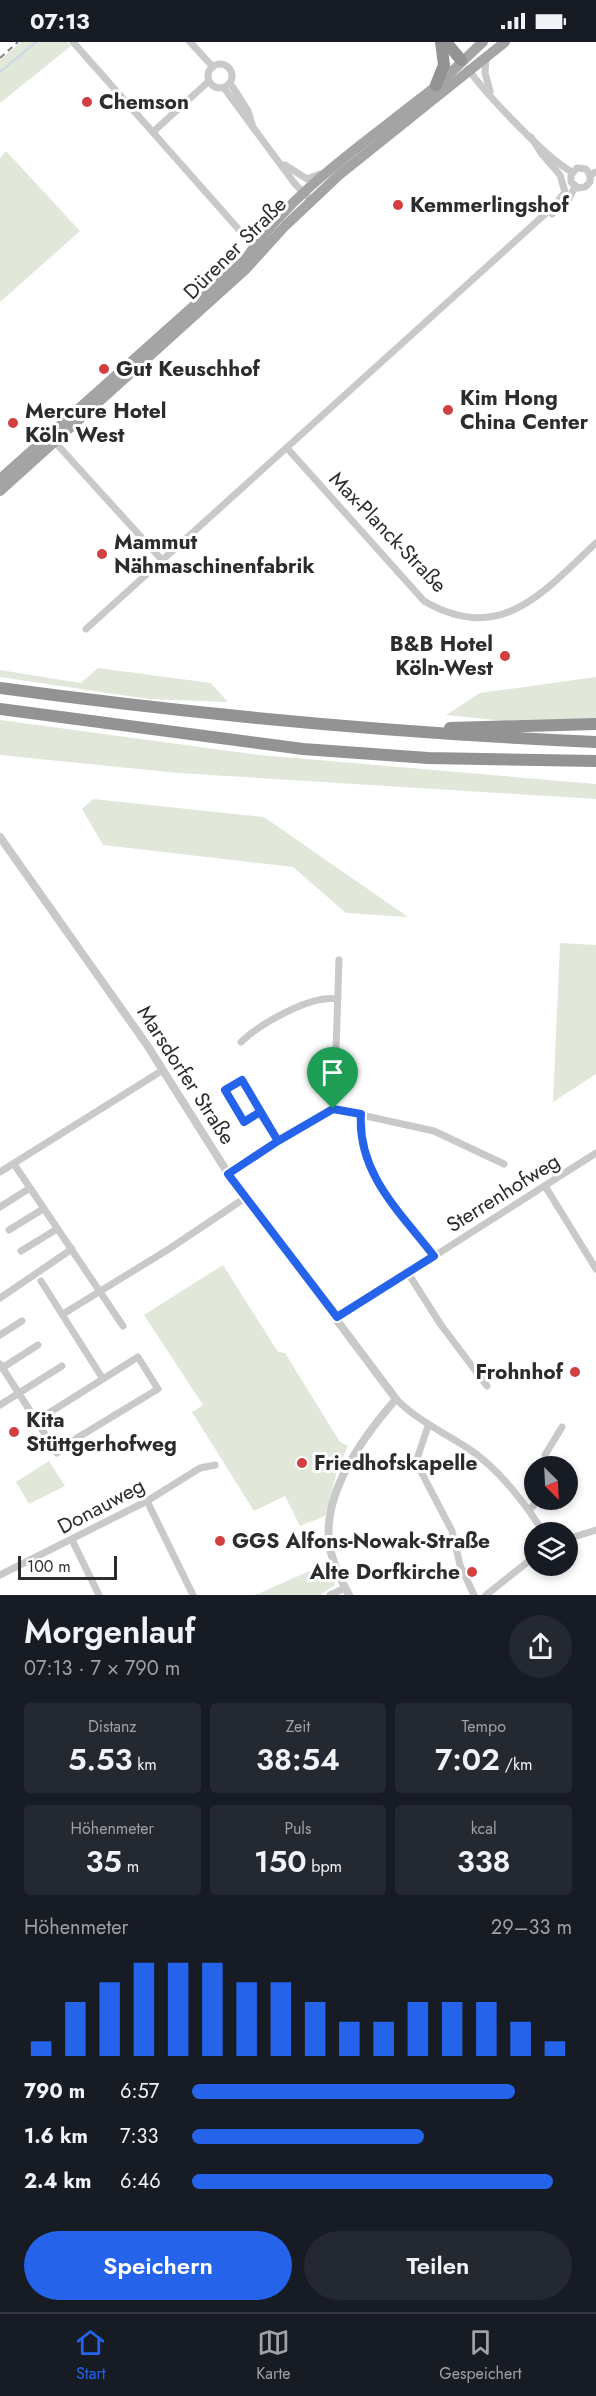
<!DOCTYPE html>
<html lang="de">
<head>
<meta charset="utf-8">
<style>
  :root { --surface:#171b24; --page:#242831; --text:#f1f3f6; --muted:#9ea1a6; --line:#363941; --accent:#2563eb }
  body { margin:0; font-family:Jost,sans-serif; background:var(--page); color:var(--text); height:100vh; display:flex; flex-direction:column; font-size:22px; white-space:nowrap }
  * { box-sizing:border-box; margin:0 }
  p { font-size:20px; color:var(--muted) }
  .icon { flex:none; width:33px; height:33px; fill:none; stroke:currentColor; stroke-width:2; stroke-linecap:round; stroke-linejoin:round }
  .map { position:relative; height:1553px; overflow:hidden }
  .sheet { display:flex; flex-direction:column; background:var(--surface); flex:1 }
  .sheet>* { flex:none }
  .needle { width:39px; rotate:156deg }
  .buttons { position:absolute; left:524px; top:1414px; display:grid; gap:12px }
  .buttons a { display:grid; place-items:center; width:54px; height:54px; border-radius:50%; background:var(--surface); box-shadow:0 3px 9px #0003; font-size:30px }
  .scale { position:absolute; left:18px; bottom:15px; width:99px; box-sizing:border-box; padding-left:6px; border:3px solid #2c2c2c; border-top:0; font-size:16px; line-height:21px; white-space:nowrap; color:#2c2c2c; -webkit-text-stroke:4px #fff; paint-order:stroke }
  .pin { position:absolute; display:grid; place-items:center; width:51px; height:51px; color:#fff; margin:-62px -26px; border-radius:50% 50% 50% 0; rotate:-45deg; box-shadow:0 0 6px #0007 }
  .pin .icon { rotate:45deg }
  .round { display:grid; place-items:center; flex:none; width:63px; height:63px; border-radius:32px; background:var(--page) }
  .head { display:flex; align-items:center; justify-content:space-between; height:102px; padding:0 24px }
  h1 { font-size:33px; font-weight:600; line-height:45px }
  .metrics { display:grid; grid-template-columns:repeat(3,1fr); gap:9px; height:102px; padding:6px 24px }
  .metrics div { display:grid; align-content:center; border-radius:6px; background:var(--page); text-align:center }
  .metrics b { font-size:30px; font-weight:600 }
  .metrics small { font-size:16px; font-weight:400 }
  .metrics p { font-size:16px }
  .chart { height:168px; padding:12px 24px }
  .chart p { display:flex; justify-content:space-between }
  .chart svg { width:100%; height:108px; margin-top:6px; stroke:var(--accent); stroke-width:6 }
  .button { display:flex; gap:12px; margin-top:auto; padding:12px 24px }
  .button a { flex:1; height:69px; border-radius:36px; background:var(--accent); color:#fff; font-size:24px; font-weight:600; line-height:69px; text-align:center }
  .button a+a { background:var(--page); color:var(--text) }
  ul { padding:0 24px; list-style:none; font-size:20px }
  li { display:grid; grid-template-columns:96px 72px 1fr; align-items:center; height:45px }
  li i { height:15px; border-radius:8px; background:var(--accent) }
  .status { display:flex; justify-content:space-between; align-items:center; height:42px; padding:0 30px; background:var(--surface); direction:ltr }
  .status svg { height:16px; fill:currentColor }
  .tab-bar { display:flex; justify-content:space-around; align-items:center; height:84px; border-top:2px solid var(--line); background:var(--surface); font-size:16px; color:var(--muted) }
  .tab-bar a { display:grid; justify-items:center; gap:3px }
  .tab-bar .on { color:var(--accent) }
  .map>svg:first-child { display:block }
  .green { fill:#e1e8da }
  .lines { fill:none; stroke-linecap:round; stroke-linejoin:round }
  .stream { stroke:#c8d9e6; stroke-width:2 }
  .minor { stroke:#c9c9c9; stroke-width:7 }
  .tertiary { stroke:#c9c9c9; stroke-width:8 }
  .primary { stroke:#a4a4a4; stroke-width:10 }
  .motorway { stroke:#939393; stroke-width:12 }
  .rail { stroke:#818181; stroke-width:2; stroke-dasharray:6 4.5; stroke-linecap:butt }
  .route-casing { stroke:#fff; stroke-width:12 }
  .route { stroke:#2563eb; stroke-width:8 }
  .poi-dot { fill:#d13f40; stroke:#fff; stroke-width:2 }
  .labels { text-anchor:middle; stroke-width:6; stroke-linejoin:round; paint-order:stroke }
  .poi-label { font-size:21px; font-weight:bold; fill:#2c2c2c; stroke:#fff; text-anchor:start }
  .street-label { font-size:21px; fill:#2c2c2c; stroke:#fff }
</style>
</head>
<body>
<div class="status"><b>07:13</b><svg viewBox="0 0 49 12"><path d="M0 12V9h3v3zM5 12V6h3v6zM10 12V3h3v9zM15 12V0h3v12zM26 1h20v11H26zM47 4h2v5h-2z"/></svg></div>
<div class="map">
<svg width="596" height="1553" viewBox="0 0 596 1553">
  <rect width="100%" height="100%" fill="#fff"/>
  <g class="green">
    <polygon points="21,0 67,0 71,4 0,61 0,18"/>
    <polygon points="6,109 80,189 0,260 0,116"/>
    <polygon points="98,626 211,641 228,660 148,657 0,635 0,628 81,641"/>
    <polygon points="596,635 596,677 526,681 446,673 480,651"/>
    <polygon points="0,678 260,713 596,742 596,757 178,731 0,713"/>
    <polygon points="93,757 264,775 408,875 346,871 293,825 103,803 82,767"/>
    <polygon points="560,901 596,903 596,1032 553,1060"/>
    <polygon points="223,1223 278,1310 285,1311 340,1400 348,1404 338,1426 325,1474 300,1484 285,1454 254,1469 192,1370 203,1363 144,1273"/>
    <polygon points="49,1419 65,1444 29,1462 16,1440"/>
    <polygon points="328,1521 335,1543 320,1553 255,1553"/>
  </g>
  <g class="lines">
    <polyline class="stream" points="0,30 36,0"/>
    <g class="minor">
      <polyline points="73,0 256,207"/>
      <polyline points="190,0 213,25"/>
      <polyline points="486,16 485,31 490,49"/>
      <circle cx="220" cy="34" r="12"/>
      <path d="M468 27C486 52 547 117 572 130"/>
      <polyline points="230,41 248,69 252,82"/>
      <polyline points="224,46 295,142 312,159"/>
      <polyline points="153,90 209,39"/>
      <polyline points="285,123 307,137 320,132"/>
      <polyline points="590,133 586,127 577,126 571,133 571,140 578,146 585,145 590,140 590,133 596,130"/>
      <polyline points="552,172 568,158 575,145"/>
      <polyline points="53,398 162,518"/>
      <path d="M287 406 424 559C501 604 543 550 596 501"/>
      <polyline points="86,587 554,164 565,150 560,133 541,111 531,95"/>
      <path d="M241 1000C260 982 311 952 338 957"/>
      <polyline points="334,1067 339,918"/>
      <polyline points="260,1070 244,1080 225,1048 242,1038 277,1099"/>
      <path d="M361 1072C357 1131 400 1170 434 1214"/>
      <polyline points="14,1122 123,1284"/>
      <polyline points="0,1130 163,1028"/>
      <polyline points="228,1132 277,1099 334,1067 434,1089 504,1122"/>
      <polyline points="545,1144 596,1227"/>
      <polyline points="0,1165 30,1146"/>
      <polyline points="9,1188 43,1167"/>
      <polyline points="21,1209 57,1187"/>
      <polyline points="408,1231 441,1283 487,1344"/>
      <polyline points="41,1239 103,1337"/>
      <polyline points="0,1256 72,1207"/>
      <polyline points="63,1272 169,1207 245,1156"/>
      <polyline points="337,1276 596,1111"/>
      <polyline points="0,1293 22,1279"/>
      <polyline points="0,1322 57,1411 77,1396 158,1347 138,1315 36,1379"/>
      <polyline points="2,1326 38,1303"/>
      <path d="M396 1357C417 1378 441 1389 466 1405 498 1425 524 1460 544 1491"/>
      <polyline points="0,1363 62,1324"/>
      <polyline points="428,1384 416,1420 452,1489 460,1523 474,1553"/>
      <polyline points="548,1425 545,1413 562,1385"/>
      <polyline points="147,1459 193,1553"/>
      <polyline points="529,1468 539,1458"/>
      <polyline points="567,1497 596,1488"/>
      <polyline points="72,1498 99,1553"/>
      <polyline points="0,1533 147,1459 200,1426 215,1423"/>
      <polyline points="330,1553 345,1546"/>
      <polyline points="486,1553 534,1515"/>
    </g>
    <path class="tertiary" d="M0 795 147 1003 236 1144 396 1357C364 1394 320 1452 330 1506 333 1522 341 1538 349 1553"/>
    <g class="primary">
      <path d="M0 437 245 218C290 151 359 105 421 56 443 40 463 18 483 0"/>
      <polyline points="0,449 246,227 285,184 339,133 505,0"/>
    </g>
    <g class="motorway">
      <polyline points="446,0 461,18"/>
      <polyline points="436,43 444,23 441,0"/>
      <path d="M0 646C198 673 396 691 596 700"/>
      <polyline points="0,667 303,707 428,716 596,719"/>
      <polyline points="450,686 596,682"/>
    </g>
    <polyline class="rail" points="0,16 18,0"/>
  </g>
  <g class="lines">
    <g class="route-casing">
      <path id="route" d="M333 1067 278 1099 242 1038 225 1048 244 1080 260 1070 278 1099 228 1132 337 1275 434 1214C400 1170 357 1131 361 1072L333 1067"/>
    </g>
    <use href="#route" class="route"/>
  </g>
  <g class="poi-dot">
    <circle cx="87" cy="60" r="6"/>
    <circle cx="398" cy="163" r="6"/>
    <circle cx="104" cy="327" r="6"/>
    <circle cx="448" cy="368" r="6"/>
    <circle cx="13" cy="381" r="6"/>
    <circle cx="102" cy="512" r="6"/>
    <circle cx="505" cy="614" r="6"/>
    <circle cx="575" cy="1330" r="6"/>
    <circle cx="14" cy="1390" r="6"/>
    <circle cx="302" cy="1421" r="6"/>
    <circle cx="220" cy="1499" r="6"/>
    <circle cx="472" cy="1530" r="6"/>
  </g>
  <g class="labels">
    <g class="poi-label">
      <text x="99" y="67">Chemson</text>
      <text x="410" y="170">Kemmerlingshof</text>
      <text x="116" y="334">Gut Keuschhof</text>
      <text x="460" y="363">Kim Hong<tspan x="460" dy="24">China Center</tspan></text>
      <text x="25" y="376">Mercure Hotel<tspan x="25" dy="24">Köln West</tspan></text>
      <text x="114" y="507">Mammut<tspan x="114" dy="24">Nähmaschinenfabrik</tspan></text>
      <text x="493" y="609" text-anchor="end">B&amp;B Hotel<tspan x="493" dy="24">Köln-West</tspan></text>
      <text x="563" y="1337" text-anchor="end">Frohnhof</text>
      <text x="26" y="1385">Kita<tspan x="26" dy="24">Stüttgerhofweg</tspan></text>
      <text x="314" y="1428">Friedhofskapelle</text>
      <text x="232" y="1506">GGS Alfons-Nowak-Straße</text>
      <text x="460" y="1537" text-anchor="end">Alte Dorfkirche</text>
    </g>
    <g class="street-label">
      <text transform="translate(235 206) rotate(-45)" y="7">Dürener Straße</text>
      <text transform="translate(388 490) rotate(46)" y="7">Max-Planck-Straße</text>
      <text transform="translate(186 1033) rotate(57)" y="7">Marsdorfer Straße</text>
      <text transform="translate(503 1151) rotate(-32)" y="7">Sterrenhofweg</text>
      <text transform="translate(101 1464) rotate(-28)" y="7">Donauweg</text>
    </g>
  </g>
</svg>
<div class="buttons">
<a><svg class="needle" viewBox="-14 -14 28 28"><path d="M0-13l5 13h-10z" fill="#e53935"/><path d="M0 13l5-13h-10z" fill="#9ea1a6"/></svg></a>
<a><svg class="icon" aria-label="layers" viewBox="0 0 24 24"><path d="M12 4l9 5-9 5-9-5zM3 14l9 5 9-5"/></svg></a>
</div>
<div class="scale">100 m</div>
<div class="pin" style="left:333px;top:1067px;background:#1e9e55"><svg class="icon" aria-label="arrive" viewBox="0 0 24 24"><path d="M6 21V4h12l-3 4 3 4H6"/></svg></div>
</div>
<section class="sheet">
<div class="head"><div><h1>Morgenlauf</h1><p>07:13 · 7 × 790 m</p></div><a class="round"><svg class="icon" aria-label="share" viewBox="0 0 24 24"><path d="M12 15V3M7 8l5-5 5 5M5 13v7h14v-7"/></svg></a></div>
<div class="metrics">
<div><p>Distanz</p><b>5.53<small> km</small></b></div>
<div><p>Zeit</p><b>38:54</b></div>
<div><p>Tempo</p><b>7:02<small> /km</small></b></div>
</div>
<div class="metrics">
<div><p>Höhenmeter</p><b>35<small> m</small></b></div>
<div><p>Puls</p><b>150<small> bpm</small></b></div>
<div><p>kcal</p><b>338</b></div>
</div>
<div class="chart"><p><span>Höhenmeter</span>29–33 m</p>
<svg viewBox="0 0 160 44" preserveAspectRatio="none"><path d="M5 44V38M15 44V22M25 44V14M35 44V6M45 44V6M55 44V6M65 44V14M75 44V14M85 44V22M95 44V30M105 44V30M115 44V22M125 44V22M135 44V22M145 44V30M155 44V38"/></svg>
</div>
<ul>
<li><b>790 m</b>6:57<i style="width:85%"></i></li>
<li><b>1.6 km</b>7:33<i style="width:61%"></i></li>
<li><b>2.4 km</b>6:46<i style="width:95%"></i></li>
</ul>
<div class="button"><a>Speichern</a><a>Teilen</a></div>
</section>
<nav class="tab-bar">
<a class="on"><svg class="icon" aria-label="home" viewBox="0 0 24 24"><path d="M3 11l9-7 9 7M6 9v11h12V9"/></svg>Start</a>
<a><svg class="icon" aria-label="map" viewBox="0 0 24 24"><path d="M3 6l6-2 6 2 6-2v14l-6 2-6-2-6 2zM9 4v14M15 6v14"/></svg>Karte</a>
<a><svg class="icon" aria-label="saved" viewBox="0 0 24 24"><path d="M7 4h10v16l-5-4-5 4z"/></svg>Gespeichert</a>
</nav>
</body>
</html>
